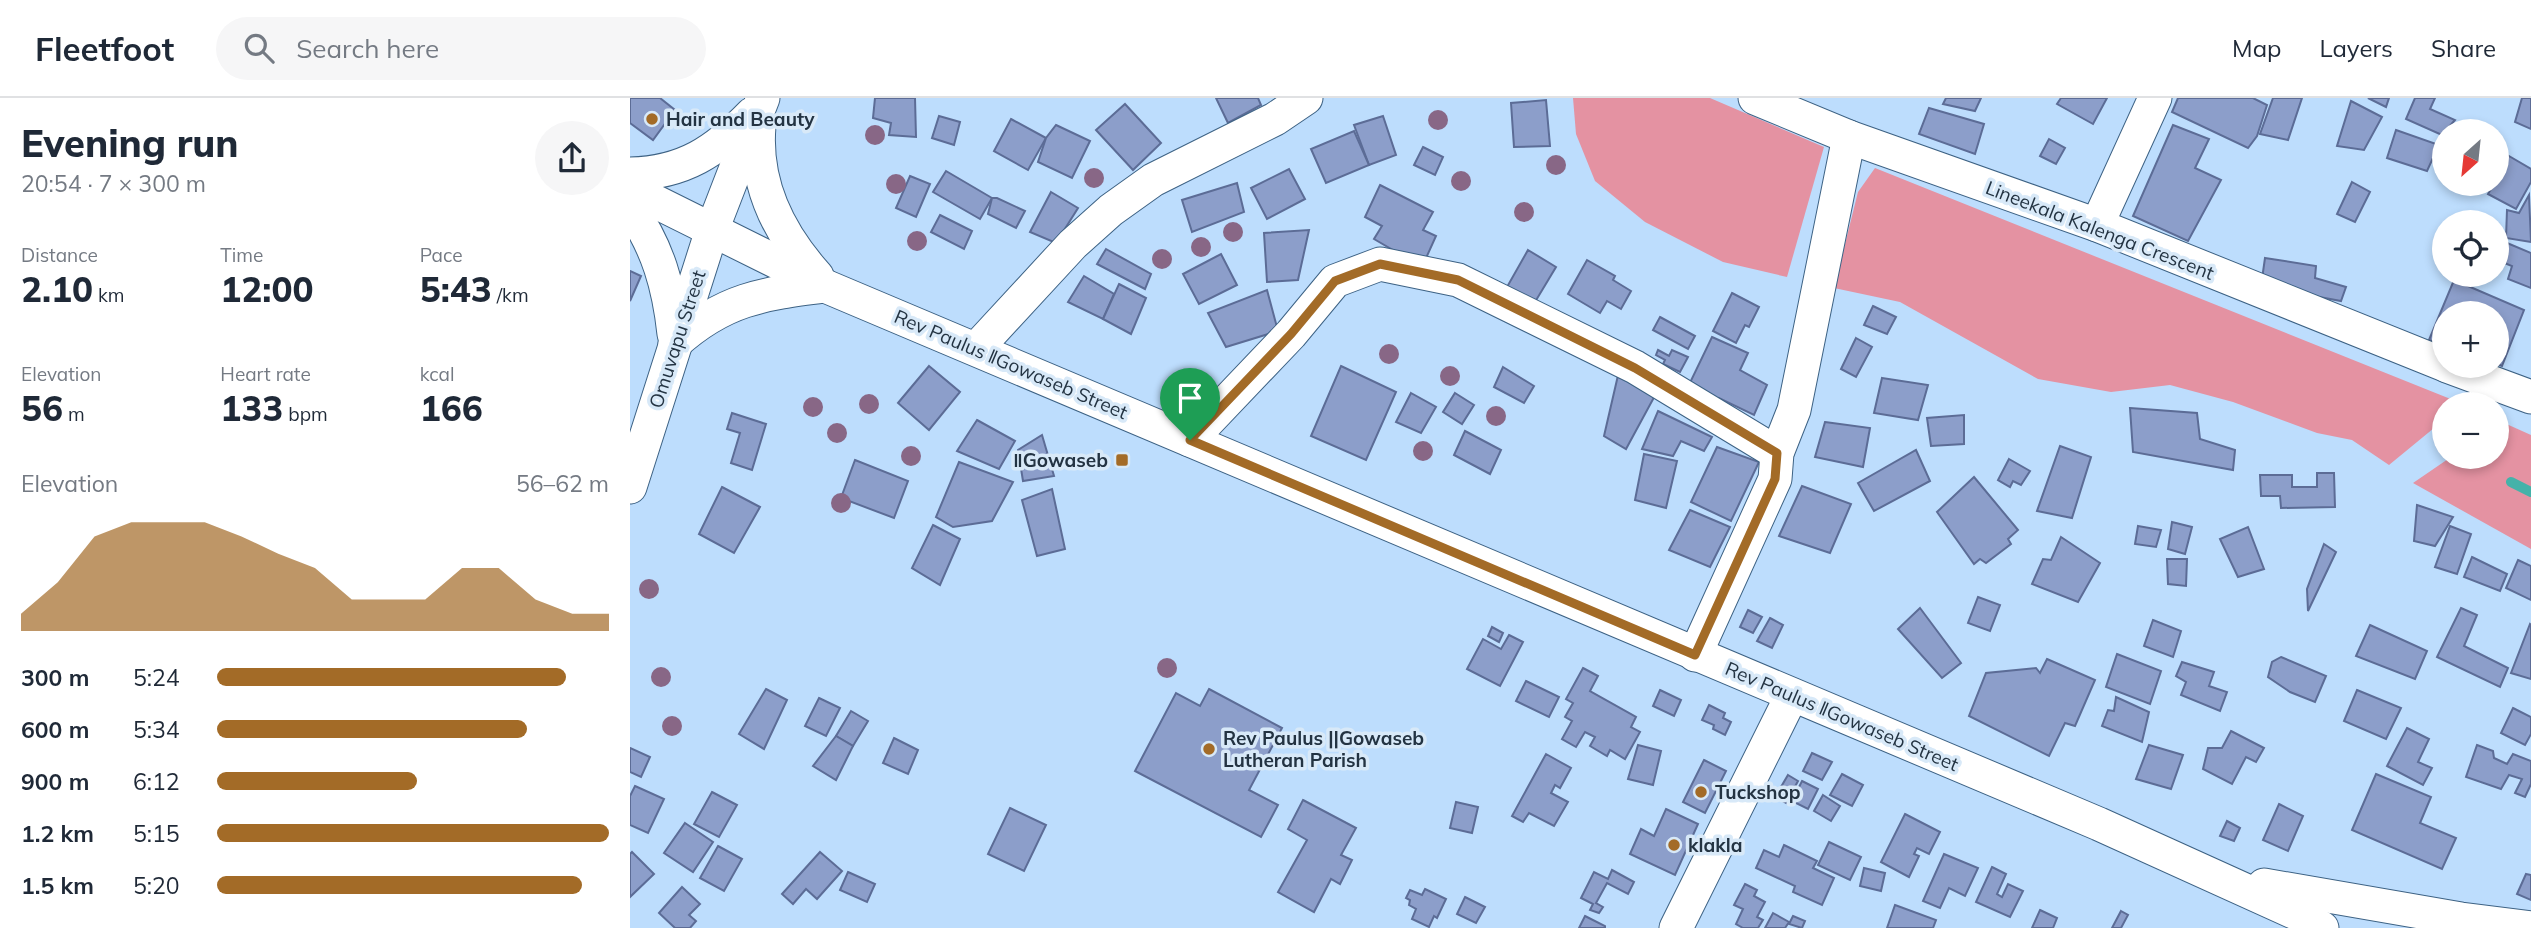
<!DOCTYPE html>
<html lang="en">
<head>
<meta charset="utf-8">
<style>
  :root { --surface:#fff; --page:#f6f6f7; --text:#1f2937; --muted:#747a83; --line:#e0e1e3; --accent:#a36b27 }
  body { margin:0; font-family:Mulish,sans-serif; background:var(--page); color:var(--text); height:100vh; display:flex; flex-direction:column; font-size:26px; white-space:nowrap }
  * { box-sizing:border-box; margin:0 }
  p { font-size:23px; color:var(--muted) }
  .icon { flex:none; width:38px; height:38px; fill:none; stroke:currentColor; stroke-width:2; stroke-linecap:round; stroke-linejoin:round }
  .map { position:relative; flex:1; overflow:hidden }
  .drawer { display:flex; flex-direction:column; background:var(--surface); width:630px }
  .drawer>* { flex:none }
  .needle { width:46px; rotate:207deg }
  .tools { position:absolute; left:1802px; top:21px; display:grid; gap:14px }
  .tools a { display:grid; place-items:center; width:77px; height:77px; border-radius:50%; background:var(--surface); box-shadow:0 4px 10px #0003; font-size:35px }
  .pin { position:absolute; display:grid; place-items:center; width:60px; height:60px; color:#fff; margin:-72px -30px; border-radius:50% 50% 50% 0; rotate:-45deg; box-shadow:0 0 7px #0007 }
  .pin .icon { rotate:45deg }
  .round { display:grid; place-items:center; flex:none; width:74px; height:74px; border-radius:37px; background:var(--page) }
  .headline { display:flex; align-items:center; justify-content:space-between; height:119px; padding:0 21px }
  h1 { font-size:38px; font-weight:800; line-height:52px }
  .figures { display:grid; grid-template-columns:repeat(3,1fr); gap:10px; height:119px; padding:7px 21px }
  .figures div { display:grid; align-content:center }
  .figures b { font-size:35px; font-weight:800 }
  .figures small { font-size:19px; font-weight:400 }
  .figures p { font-size:19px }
  .chart { height:196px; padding:14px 21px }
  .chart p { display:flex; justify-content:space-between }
  .chart svg { width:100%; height:126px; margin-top:7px; fill:var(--accent); opacity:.7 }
  ul { padding:0 21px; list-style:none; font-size:23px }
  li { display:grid; grid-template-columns:112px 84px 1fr; align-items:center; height:52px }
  li i { height:18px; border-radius:9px; background:var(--accent) }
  header { display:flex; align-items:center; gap:42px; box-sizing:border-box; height:98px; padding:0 35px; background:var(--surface); border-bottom:2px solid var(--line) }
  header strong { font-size:33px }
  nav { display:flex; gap:38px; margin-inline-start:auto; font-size:24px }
  .search { width:490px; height:63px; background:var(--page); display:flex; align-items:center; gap:18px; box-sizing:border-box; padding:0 24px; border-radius:38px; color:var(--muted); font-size:26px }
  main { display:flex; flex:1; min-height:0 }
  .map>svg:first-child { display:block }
  .green { fill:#e492a2 }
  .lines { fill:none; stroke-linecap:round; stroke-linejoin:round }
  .stream { stroke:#45b2a9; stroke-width:10 }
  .building { fill:#8c9eca; stroke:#5c6c96; stroke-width:2 }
  .minor-casing { stroke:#3d6284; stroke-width:35 }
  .minor { stroke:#fff; stroke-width:33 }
  .tree { fill:#886786 }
  .route-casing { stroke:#fff; stroke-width:14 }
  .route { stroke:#a36b27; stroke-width:9 }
  .poi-dot { fill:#a36b27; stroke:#d8e9f8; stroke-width:2.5 }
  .labels { text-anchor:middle; stroke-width:7; stroke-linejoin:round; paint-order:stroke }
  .poi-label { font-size:19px; font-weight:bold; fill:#233342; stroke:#d8e9f8; text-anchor:start }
  .street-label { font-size:19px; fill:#233342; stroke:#d8e9f8 }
</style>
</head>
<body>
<header>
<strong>Fleetfoot</strong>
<div class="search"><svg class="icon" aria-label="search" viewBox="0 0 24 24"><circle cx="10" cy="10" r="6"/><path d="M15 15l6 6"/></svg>Search here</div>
<nav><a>Map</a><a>Layers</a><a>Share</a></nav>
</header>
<main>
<section class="drawer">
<div class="headline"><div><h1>Evening run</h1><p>20:54 · 7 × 300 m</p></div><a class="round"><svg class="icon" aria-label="share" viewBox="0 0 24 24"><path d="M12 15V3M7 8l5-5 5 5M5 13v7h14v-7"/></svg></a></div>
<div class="figures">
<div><p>Distance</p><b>2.10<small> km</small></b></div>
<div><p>Time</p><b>12:00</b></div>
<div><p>Pace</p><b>5:43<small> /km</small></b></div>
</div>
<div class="figures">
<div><p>Elevation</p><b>56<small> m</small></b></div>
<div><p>Heart rate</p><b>133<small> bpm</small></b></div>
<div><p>kcal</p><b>166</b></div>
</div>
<div class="chart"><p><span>Elevation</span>56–62 m</p>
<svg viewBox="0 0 160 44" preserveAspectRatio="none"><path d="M0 44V38L10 27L20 11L30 6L40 6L50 6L60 11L70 17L80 22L90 33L100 33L110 33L120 22L130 22L140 33L150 38L160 38V44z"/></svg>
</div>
<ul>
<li><b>300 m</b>5:24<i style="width:89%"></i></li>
<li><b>600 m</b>5:34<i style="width:79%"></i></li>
<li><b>900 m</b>6:12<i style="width:51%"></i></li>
<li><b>1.2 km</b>5:15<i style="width:100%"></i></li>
<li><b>1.5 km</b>5:20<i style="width:93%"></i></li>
</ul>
</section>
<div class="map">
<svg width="1901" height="830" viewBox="0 0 1901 830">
  <rect width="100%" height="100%" fill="#bdddfd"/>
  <g class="green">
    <polygon points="943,0 1080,0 1194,49 1157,179 1093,164 1015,124 965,83 946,36"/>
    <polygon points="1245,70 1833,306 1815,306 1815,321 1759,367 1722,342 1687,335 1603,304 1540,287 1481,294 1408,281 1270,204 1204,190 1228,94"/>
    <polygon points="1872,324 1901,337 1901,451 1783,385 1821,359 1867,359 1867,328"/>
  </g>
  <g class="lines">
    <polyline class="stream" points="1881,384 1901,394"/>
  </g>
  <g class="building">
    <polygon points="0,0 30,0 45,12 23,42 0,25"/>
    <polygon points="245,0 285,0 286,39 259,37 261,25 243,20"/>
    <polygon points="586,0 628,0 631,7 598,25"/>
    <polygon points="1316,0 1351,0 1345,13 1313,6"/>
    <polygon points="1431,0 1477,0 1463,26 1427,6"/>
    <polygon points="1548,0 1623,0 1637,7 1627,38 1618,50 1542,14"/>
    <polygon points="1643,0 1672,0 1658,42 1630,36"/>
    <polygon points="1738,0 1759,0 1756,9"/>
    <polygon points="1785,0 1805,0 1800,11 1825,22 1812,37 1776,21"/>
    <polygon points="1892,0 1901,0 1901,31 1885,24"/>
    <polygon points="916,2 920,48 884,49 881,5"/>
    <polygon points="1721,3 1752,19 1734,52 1707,48"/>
    <polygon points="495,6 531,45 503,72 466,32"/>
    <polygon points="1299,10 1354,26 1345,56 1289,36"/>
    <polygon points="309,18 330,24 324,47 302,40"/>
    <polygon points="753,18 766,57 739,67 724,27"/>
    <polygon points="381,21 416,40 398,72 364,53"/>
    <polygon points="426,27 460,43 442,80 408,64 416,40"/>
    <polygon points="1543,27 1579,41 1565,70 1591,82 1558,143 1503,118"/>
    <polygon points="1766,32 1809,47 1797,73 1757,60"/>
    <polygon points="724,33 739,67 696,85 681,51"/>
    <polygon points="1419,41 1435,50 1426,66 1410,58"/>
    <polygon points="793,49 813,59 805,77 784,67"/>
    <polygon points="1879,58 1901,71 1901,84 1886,111 1858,96 1864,86 1867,86 1867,80"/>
    <polygon points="659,71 675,101 637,121 621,90"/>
    <polygon points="316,73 362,100 350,121 303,94"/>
    <polygon points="280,78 300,86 286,119 266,110"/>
    <polygon points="1722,84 1740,94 1725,124 1707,116"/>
    <polygon points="607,85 614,114 562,134 552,102"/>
    <polygon points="750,87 803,114 793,132 806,138 792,169 744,141 752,128 735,119"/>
    <polygon points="421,94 448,110 426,145 400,134"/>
    <polygon points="1899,97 1901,144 1876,140 1877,112 1889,115"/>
    <polygon points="362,100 367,100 395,113 386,130 358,116"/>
    <polygon points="310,117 342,133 334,151 301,134"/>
    <polygon points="679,132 668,182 637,184 634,135"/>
    <polygon points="1870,142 1901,155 1901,190 1878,181 1882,168 1867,162 1867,148"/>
    <polygon points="476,151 521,176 515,191 467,166"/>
    <polygon points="898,152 926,169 905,204 877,189"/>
    <polygon points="591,156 607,187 569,206 553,176"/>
    <polygon points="1635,160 1686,168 1685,180 1716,189 1711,203 1631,188"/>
    <polygon points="957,162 985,178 983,182 1001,193 991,211 977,203 970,215 938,196"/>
    <polygon points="0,173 11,178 0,203"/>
    <polygon points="454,178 484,196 473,221 438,204"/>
    <polygon points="1824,182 1894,212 1872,268 1867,266 1867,215 1815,215 1815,248 1799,242"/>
    <polygon points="489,186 516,200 501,236 473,221"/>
    <polygon points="637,192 648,233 596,249 578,215"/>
    <polygon points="1102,195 1129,209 1119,229 1115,227 1106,245 1083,233"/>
    <polygon points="1243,208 1266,219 1257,236 1234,227"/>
    <polygon points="1030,219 1065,238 1058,251 1023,232"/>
    <polygon points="1082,239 1118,255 1110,272 1137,287 1124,317 1089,300 1083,311 1055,295"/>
    <polygon points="1226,240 1242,249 1226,279 1211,271"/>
    <polygon points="1028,252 1039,258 1042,252 1058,259 1050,274 1033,266 1035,262 1026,257"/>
    <polygon points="299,268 330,294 299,332 268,305"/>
    <polygon points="711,268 766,294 736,362 681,338"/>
    <polygon points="873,269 904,288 894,305 864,289"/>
    <polygon points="989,273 1028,292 996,351 974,338"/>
    <polygon points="1252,280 1298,287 1288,322 1244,315"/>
    <polygon points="781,295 806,309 791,335 766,324"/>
    <polygon points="825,295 844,307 832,326 813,314"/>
    <polygon points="1500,310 1567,315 1570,341 1605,352 1603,372 1503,354"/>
    <polygon points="1028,313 1082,339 1074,353 1051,343 1043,358 1012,351"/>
    <polygon points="102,315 136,326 122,372 101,365 110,335 97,331"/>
    <polygon points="1334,317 1334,346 1301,348 1297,320"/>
    <polygon points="347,322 385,343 369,371 327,353"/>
    <polygon points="1195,324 1240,330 1233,369 1185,359"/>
    <polygon points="835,333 871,352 860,376 824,357"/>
    <polygon points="412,337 424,378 393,383 388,352"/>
    <polygon points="1430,348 1461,359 1442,420 1407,413"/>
    <polygon points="1087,349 1129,364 1101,423 1061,404"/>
    <polygon points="1286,352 1300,383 1244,413 1228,385"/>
    <polygon points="1014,356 1047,363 1036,410 1005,402"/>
    <polygon points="1379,361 1400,373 1391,387 1383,383 1380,389 1368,382"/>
    <polygon points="225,362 278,383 264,420 211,400"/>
    <polygon points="329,364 383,384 362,423 323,429 306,419"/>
    <polygon points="1687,375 1704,375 1705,409 1651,410 1650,398 1631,398 1630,377 1662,377 1662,389 1687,389"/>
    <polygon points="1344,379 1388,432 1378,441 1381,446 1356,465 1350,461 1344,466 1307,414"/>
    <polygon points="1172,388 1221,406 1200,455 1149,438"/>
    <polygon points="92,389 130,409 104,455 69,436"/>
    <polygon points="422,391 435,451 407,458 392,402"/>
    <polygon points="1787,407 1823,419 1805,448 1784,443"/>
    <polygon points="1060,412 1100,429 1080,469 1039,452"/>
    <polygon points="1542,424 1562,429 1555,456 1538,451"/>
    <polygon points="303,427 330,441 310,487 282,470"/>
    <polygon points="1508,428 1531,432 1526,449 1505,446"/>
    <polygon points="1820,428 1841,436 1827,476 1805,469"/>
    <polygon points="1618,429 1634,471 1608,479 1590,441"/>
    <polygon points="1431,439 1470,465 1448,504 1402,486 1413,461 1421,462"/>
    <polygon points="1694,446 1706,454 1678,513 1677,491"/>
    <polygon points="1842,459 1877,476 1870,493 1834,479"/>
    <polygon points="1537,461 1557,461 1556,488 1538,486"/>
    <polygon points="1888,462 1901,468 1901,502 1876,490"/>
    <polygon points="1348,499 1370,507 1360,533 1338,525"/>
    <polygon points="1290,510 1331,565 1312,580 1268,531"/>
    <polygon points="1831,510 1847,517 1834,548 1878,570 1870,589 1807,559"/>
    <polygon points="1118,512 1132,519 1123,535 1110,529"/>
    <polygon points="1140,520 1153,527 1142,550 1127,543"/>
    <polygon points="1523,522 1551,533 1543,559 1514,548"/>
    <polygon points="1900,526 1901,527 1901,581 1881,575"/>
    <polygon points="1740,527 1797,553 1785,581 1726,558"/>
    <polygon points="862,529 873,535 869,544 858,538"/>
    <polygon points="879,537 893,544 870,588 837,571 853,541 871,551"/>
    <polygon points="1487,556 1531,573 1520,606 1476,589"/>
    <polygon points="1651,559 1696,578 1685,604 1660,594 1638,579 1642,564"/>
    <polygon points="1417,561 1465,582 1445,628 1435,625 1419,658 1339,618 1356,575 1406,570 1410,575"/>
    <polygon points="1552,564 1584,574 1579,588 1597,594 1590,613 1551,597 1556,584 1546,578"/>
    <polygon points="953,570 968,578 960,593 1006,619 1001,629 1010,634 995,661 980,652 977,658 960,648 965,639 955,634 946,649 932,641 942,623 935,619 943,605 936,601"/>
    <polygon points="896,583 929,599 919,619 886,603"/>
    <polygon points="136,591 157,602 134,651 109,636"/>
    <polygon points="579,591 652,630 619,692 648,707 631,739 505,673 546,595 570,608"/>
    <polygon points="1030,592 1051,602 1044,618 1023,608"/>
    <polygon points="1727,592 1771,610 1756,641 1714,623"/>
    <polygon points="1486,599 1519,614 1512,644 1472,628 1478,612 1484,613"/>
    <polygon points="189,600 210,610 196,638 175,628"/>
    <polygon points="1079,607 1095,615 1093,620 1101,624 1095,637 1083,631 1084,627 1072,622"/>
    <polygon points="1883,610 1901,619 1901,636 1895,647 1871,635"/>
    <polygon points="221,613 238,623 223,648 206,638"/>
    <polygon points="1777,630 1799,641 1788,664 1802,670 1793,687 1757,668"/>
    <polygon points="1601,633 1634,650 1626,664 1616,659 1602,686 1573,671 1578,650 1592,650"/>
    <polygon points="206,638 223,648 206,682 183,668"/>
    <polygon points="264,640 288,652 278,676 253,665"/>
    <polygon points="1008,647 1031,653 1023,687 998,681"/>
    <polygon points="1519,647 1553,657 1541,691 1506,681"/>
    <polygon points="1847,647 1863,653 1864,660 1877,666 1883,656 1901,663 1901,686 1895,699 1885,695 1892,681 1879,677 1871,691 1836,679"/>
    <polygon points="0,650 20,659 11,679 0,674"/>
    <polygon points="1182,655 1202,664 1192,682 1173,673"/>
    <polygon points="916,656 941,670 930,690 925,687 921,695 938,704 924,728 899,715 893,724 882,718"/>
    <polygon points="1074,662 1096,673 1075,715 1053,704"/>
    <polygon points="1212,676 1233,687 1222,708 1200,697"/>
    <polygon points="1746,676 1801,699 1790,725 1826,740 1812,771 1722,732"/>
    <polygon points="1158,677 1168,683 1156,705 1145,699"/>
    <polygon points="1172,683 1188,691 1178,711 1162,703"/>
    <polygon points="5,688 34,701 18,735 0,727 0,698"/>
    <polygon points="82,694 107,707 89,739 64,726"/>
    <polygon points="1193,697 1210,708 1201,723 1184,713"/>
    <polygon points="673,702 726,730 711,757 722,762 710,786 701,781 684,814 648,794 677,742 658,731"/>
    <polygon points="826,704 848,709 842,735 820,730"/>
    <polygon points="1649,706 1673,718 1658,753 1633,742"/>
    <polygon points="380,710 416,727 394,773 358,756"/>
    <polygon points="1036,711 1068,726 1045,777 1000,756 1011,731 1024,738"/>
    <polygon points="1275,716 1310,734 1299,756 1287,750 1284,756 1289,758 1279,779 1251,764"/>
    <polygon points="1597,723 1610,730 1604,743 1590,738"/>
    <polygon points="55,725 83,744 63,774 34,755"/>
    <polygon points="1199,744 1231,759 1220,782 1188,767"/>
    <polygon points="1154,747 1187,763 1183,770 1204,780 1192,807 1163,794 1165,788 1126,770 1134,752 1149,759"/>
    <polygon points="88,748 112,761 94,793 70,780"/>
    <polygon points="2,754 24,776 0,799 0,756"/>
    <polygon points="190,754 212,773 187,801 176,791 163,806 152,796"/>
    <polygon points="1314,756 1348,770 1335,798 1319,790 1310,810 1293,803"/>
    <polygon points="1362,769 1376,776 1367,796 1372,799 1378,786 1393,793 1380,819 1346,804"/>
    <polygon points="1234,770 1255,775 1251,793 1230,788"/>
    <polygon points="982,772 1004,784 998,796 977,785 966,805 973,809 969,815 960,812 963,806 951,800 964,774 978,781"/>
    <polygon points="218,774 245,786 237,804 210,792"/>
    <polygon points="1896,776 1901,777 1901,802 1887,796"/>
    <polygon points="1115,786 1127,792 1124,798 1135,804 1127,819 1133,822 1128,830 1113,830 1106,826 1113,811 1104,807"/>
    <polygon points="52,789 70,806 59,817 66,823 60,830 45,830 29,815"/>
    <polygon points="795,791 816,801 807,820 804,818 799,829 782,821 786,811 779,807 780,802 776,800 780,792 792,797"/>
    <polygon points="835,799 855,809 846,825 827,816"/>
    <polygon points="1265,807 1306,822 1303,830 1257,830"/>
    <polygon points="1410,812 1427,820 1423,830 1402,830"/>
    <polygon points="1491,813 1498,817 1491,830 1482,830"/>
    <polygon points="1143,815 1159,824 1155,830 1135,830"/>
    <polygon points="955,818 975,828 975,830 949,830"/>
    <polygon points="1163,818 1175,823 1172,830 1159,826"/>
  </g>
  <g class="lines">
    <g class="minor-casing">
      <g id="minor">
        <polyline points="1125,0 1219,39 1467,127 1815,267"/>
        <path d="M129 28C124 86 149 136 187 178"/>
        <path d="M0 76C54 75 86 53 122 16"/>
        <polyline points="0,91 195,188 1469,726 1670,817 1692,830"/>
        <path d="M0 110C28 149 39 189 44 236"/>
        <polyline points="1467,127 1525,0"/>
        <path d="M45 245C94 201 132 196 195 188"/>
        <polyline points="346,251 443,146 481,112 523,82 645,21 676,0"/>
        <polyline points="1817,268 1901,299"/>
        <polyline points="560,342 661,236 705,183 750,166 828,182 1005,269 1147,355"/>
        <polyline points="0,389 82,132 133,0"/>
        <polyline points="1065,557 1145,381 1147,355 1164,312 1219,39"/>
        <polyline points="1634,787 1831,821 1901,830"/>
        <polyline points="1046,830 1162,597"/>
      </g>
    </g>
    <use href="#minor" class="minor"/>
  </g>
  <g class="tree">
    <circle cx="808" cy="22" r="10"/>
    <circle cx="245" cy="37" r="10"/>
    <circle cx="926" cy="67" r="10"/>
    <circle cx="464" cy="80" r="10"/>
    <circle cx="831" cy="83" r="10"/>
    <circle cx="266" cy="86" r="10"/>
    <circle cx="894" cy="114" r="10"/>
    <circle cx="603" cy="134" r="10"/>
    <circle cx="287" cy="143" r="10"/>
    <circle cx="571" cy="149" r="10"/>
    <circle cx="532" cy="161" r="10"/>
    <circle cx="759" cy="256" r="10"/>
    <circle cx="820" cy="278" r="10"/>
    <circle cx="239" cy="306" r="10"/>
    <circle cx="183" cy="309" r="10"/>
    <circle cx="866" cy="318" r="10"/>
    <circle cx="207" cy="335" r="10"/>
    <circle cx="793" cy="353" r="10"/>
    <circle cx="281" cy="358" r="10"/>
    <circle cx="211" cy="405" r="10"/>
    <circle cx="19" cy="491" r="10"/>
    <circle cx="537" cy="570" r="10"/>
    <circle cx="31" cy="579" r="10"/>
    <circle cx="42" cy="628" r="10"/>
  </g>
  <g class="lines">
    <g class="route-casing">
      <polygon id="route" points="750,166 828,182 1005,270 1147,355 1145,381 1065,557 560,342 661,236 705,183"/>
    </g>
    <use href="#route" class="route"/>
  </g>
  <g class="poi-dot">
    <circle cx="22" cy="21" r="7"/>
    <rect x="485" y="355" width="14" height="14" rx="3.5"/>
    <circle cx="579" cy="651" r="7"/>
    <circle cx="1071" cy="694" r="7"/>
    <circle cx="1044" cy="747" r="7"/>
  </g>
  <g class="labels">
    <g class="poi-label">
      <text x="36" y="28">Hair and Beauty</text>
      <text x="478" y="369" text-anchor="end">ǁGowaseb</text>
      <text x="593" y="647">Rev Paulus ||Gowaseb<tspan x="593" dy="22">Lutheran Parish</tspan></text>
      <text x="1085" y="701">Tuckshop</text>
      <text x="1058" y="754">klakla</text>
    </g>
    <g class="street-label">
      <text transform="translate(1470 132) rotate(21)" y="7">Lineekala Kalenga Crescent</text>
      <text transform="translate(47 241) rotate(-72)" y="7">Omuvapu Street</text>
      <text transform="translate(381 266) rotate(23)" y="7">Rev Paulus ǁGowaseb Street</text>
      <text transform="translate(1212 618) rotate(23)" y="7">Rev Paulus ǁGowaseb Street</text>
    </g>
  </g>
</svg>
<div class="tools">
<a><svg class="needle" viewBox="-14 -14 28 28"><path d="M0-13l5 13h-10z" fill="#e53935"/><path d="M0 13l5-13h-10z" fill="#747a83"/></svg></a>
<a><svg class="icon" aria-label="locate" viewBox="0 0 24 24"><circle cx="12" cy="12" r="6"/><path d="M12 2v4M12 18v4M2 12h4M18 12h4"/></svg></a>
<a>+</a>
<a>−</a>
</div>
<div class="pin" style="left:560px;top:342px;background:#1e9e55"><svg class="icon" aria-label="arrive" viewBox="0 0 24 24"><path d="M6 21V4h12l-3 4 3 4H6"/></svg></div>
</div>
</main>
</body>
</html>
